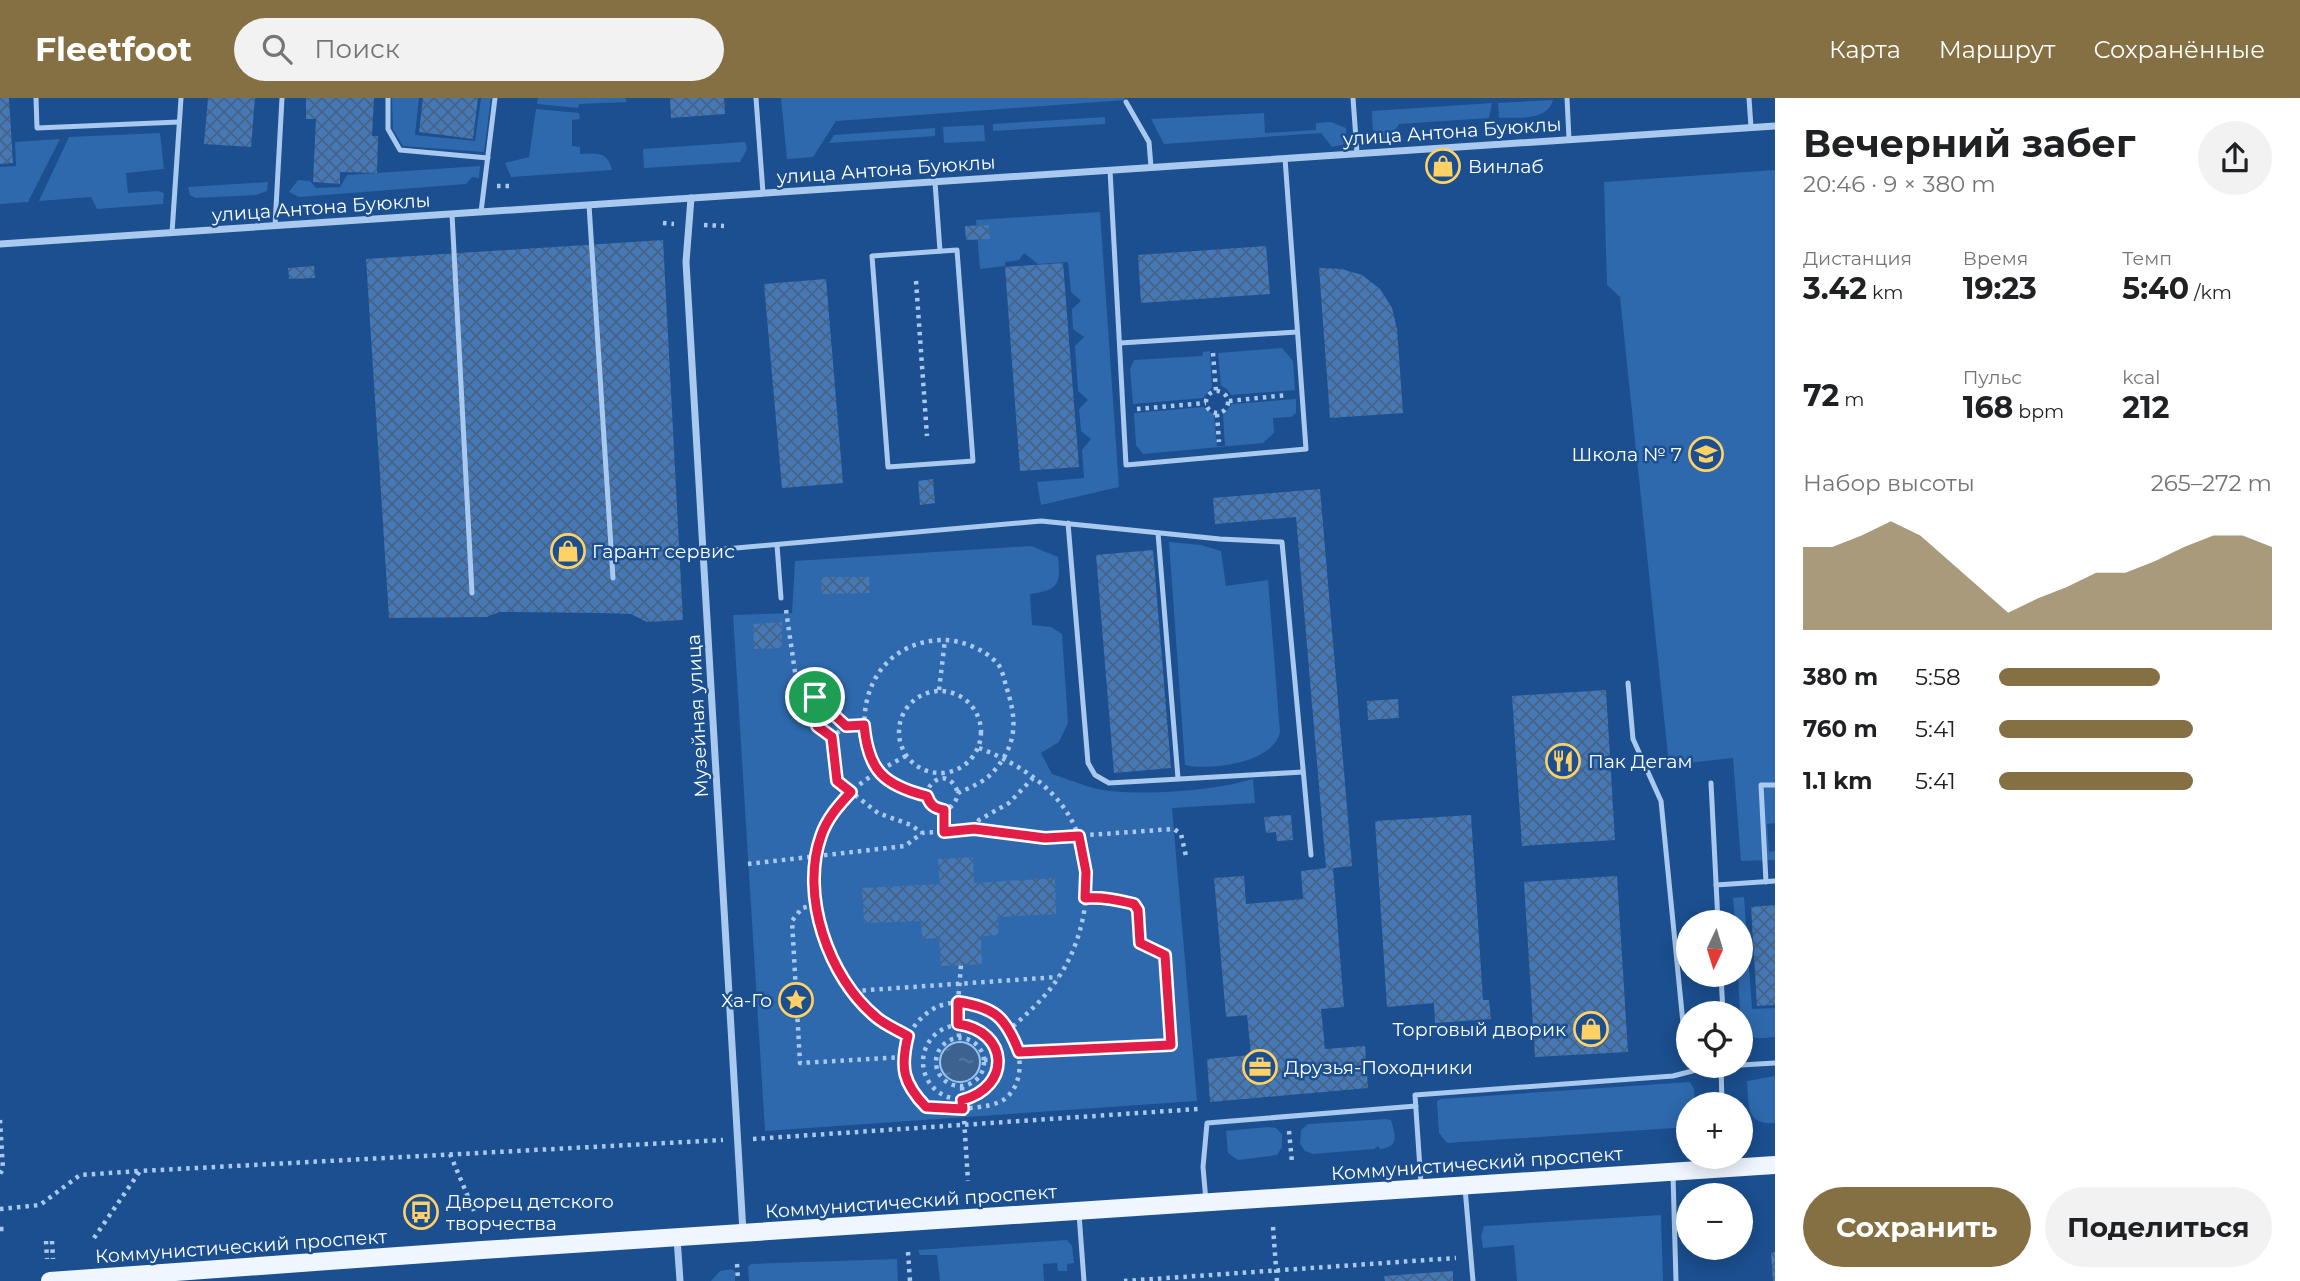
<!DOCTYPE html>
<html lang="ru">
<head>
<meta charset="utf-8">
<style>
  :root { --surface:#fff; --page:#f2f2f2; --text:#202124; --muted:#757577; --accent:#847042 }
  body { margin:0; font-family:Montserrat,sans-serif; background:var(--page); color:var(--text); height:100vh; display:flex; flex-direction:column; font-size:26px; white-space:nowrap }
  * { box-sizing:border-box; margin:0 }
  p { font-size:23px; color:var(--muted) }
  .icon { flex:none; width:38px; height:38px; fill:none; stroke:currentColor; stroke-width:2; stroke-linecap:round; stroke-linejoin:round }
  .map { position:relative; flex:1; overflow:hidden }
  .drawer { display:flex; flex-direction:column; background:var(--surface); width:525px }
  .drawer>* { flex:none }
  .needle { width:46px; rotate:184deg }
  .controls { position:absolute; left:1676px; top:812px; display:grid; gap:14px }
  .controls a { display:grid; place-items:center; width:77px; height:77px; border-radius:50%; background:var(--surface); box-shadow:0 4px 18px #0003; font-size:35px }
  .pin { position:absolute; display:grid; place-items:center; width:60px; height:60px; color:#fff; margin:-30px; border:4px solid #fff; border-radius:50%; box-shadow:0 2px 7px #0007 }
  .round { display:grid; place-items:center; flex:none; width:74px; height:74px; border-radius:37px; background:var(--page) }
  .head { display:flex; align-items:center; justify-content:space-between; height:119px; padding:0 28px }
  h1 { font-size:38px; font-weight:700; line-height:52px }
  .figures { display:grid; grid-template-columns:repeat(3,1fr); gap:10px; height:119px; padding:7px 28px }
  .figures div { display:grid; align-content:center }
  .figures b { font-size:30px; font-weight:700 }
  .figures small { font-size:19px; font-weight:400 }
  .figures p { font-size:19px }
  .chart { height:196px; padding:14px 28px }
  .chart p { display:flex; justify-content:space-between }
  .chart svg { width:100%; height:126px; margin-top:7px; fill:var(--accent); opacity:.7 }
  .action { display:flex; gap:14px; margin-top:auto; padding:14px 28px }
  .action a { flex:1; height:80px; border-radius:42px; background:var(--accent); color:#fff; font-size:28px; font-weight:700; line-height:80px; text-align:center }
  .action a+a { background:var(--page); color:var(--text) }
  ul { padding:0 28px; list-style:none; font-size:23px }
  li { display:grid; grid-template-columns:112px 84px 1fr; align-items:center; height:52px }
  li i { height:18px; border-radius:9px; background:var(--accent) }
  header { display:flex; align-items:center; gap:42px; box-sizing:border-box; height:98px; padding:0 35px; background:var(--accent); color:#fff }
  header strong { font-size:33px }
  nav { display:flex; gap:38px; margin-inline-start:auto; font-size:24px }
  .search { width:490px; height:63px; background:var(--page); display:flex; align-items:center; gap:18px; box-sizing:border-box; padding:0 24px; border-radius:38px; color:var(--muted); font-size:26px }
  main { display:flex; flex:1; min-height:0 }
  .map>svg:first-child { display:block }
  .green { fill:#2e69ad }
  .water { fill:url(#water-ripples); stroke:#9cc4f0; stroke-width:2 }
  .building { fill:url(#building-cross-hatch) }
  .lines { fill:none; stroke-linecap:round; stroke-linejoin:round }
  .path { stroke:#a9c9ee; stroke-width:4.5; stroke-dasharray:3.5 5; stroke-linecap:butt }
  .lane { stroke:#a9c9ee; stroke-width:5 }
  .street { stroke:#a9c9ee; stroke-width:7 }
  .primary { stroke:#f0f6ff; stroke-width:18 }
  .route-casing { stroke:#fff; stroke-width:14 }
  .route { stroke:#e11d48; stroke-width:9 }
  .labels { text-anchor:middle; stroke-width:5; stroke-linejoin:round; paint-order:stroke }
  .street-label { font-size:19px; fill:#fff; stroke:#1b4f8f }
  .poi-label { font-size:19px; fill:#fff; stroke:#1b4f8f; text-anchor:start }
</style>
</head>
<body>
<header>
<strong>Fleetfoot</strong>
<div class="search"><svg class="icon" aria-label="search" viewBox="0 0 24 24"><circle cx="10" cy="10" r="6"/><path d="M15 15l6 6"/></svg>Поиск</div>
<nav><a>Карта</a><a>Маршрут</a><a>Сохранённые</a></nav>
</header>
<main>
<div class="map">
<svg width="1775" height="1183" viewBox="0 0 1775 1183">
  <defs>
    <pattern id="water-ripples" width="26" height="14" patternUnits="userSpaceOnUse" patternTransform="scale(1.75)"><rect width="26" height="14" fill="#3c6290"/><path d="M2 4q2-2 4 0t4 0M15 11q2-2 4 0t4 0" fill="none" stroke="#597aa1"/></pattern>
    <pattern id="building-cross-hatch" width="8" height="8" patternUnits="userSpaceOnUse" patternTransform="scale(1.75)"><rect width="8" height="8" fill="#4478b7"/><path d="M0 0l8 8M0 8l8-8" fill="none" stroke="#486282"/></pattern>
  </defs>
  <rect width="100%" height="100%" fill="#1b4f8f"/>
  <g class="green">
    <polygon points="392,0 419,0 415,37 475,43 481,0 491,0 484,54 403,48 393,31"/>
    <polygon points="538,0 625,0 627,4 579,6 578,10 537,6"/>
    <polygon points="781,0 1124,0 1125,2 836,23 813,59 787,61"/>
    <path d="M1553 2C1547 24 1517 19 1499 20L1498 5Z"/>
    <path d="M1492 5 1489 20 1399 26 1387 45C1370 43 1373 27 1372 13Z"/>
    <path d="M536 11 579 15 580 21 572 22V48L580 49V56C596 55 608 53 612 72L511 79 505 65 529 59Z"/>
    <polygon points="1264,15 1265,35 1316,32 1316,25 1331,24 1346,30 1346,43 1342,47 1332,49 1321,35 1164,46 1151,21"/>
    <polygon points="1105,19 1105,26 993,33 993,26"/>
    <polygon points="984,27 985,43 944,45 943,29"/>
    <polygon points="935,30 935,38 829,45 834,37"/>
    <polygon points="160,35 164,71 126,75 128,95 158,93 164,95 163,106 97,111 91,99 39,103 69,39"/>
    <polygon points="60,41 28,104 0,106 0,69 16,68 15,44"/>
    <polygon points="745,44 747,51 740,64 644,70 643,51"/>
    <polygon points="480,68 479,80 472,79 466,86 299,99 289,94 298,82 310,83 316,90 340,89 347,77"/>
    <polygon points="1775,72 1775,725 1767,726 1769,754 1775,753 1775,762 1741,763 1733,660 1669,667 1620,199 1607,187 1604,84"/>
    <polygon points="268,84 267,93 256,97 196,100 190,97 188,89"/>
    <polygon points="1100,114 1119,389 1041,407 1037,384 1084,380 1082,352 1091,341 1081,333 1079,311 1088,302 1078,293 1075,248 1084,239 1073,231 1072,211 1081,203 1071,194 1068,164 1038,166 1024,155 1019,162 1005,164 1005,168 980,171 976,122"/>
    <polygon points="1282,250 1293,263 1295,292 1231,297 1227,291 1221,288 1218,255"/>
    <polygon points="1210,253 1212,289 1203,300 1133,306 1130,271 1134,262 1202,258 1203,254"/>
    <polygon points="1296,301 1296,315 1291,319 1273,320 1274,335 1263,345 1143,356 1136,347 1134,315 1204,309 1214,317 1217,348 1225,348 1223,317 1232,306"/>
    <path d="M1169 444 1201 447 1221 453 1226 488 1268 482 1280 634C1274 665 1209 673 1185 667Z"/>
    <path d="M1031 448 1058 459C1061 487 1058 492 1030 496L1032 527 1051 529 1062 536 1068 625 1059 644 1041 655 1052 676C1068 681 1086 689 1103 692 1146 698 1212 693 1253 681L1255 705 1172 710 1197 1003 765 1033 733 517 792 515 795 463Z"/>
    <path d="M1744 799 1752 911 1775 910V939C1760 940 1749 943 1741 930L1738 877H1741V824H1735L1733 800Z"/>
    <path d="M1775 978V1025C1745 1027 1749 1007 1747 983Z"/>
    <polygon points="1690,984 1694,991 1695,1006 1689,1006 1689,1029 1447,1045 1439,1035 1437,1003 1441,1001"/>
    <path d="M1386 1021 1391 1022C1395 1037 1400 1049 1380 1051L1378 1048 1374 1051 1313 1056 1305 1053 1300 1046 1301 1032 1308 1026Z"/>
    <polygon points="1268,1029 1276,1030 1282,1036 1282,1049 1277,1057 1238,1062 1228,1055 1226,1033"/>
    <polygon points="1661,1117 1663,1183 1517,1183 1514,1147 1483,1150 1481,1138 1484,1128"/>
    <polygon points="1067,1142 1072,1148 1074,1165 1067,1166 1067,1173 1058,1173 1057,1165 1043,1166 1044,1183 940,1183 937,1157 920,1157 918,1152"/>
    <polygon points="897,1161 898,1183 749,1183 748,1169 751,1166"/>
    <polygon points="732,1171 735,1174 735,1183 711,1183 720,1173"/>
  </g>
  <circle class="water" cx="960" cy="964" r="20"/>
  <g class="building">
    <polygon points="0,0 9,0 13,65 0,66"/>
    <polygon points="208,0 255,0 251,49 204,46"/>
    <polygon points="306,0 374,0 372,38 378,38 377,75 340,74 340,86 313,84 316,21 306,21"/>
    <polygon points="423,0 478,0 473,41 419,34"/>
    <polygon points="670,0 724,0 725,16 671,20"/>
    <polygon points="989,127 990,141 966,142 965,128"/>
    <polygon points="663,142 683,522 647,524 631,516 600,515 499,514 487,519 389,520 366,161"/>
    <polygon points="1266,148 1270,196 1141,205 1138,157"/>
    <polygon points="1063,165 1079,369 1020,373 1005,169"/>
    <polygon points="314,168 315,180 289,181 288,170"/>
    <polygon points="1319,170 1342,171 1362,177 1380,191 1392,210 1397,231 1403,315 1330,320"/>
    <polygon points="826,181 843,385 782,390 764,186"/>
    <polygon points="933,381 935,405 920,407 918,383"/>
    <polygon points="1320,391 1352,768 1333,770 1344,909 1321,911 1325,951 1365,948 1368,990 1210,1004 1207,961 1251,957 1247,917 1226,919 1214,780 1244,778 1246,806 1303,801 1301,773 1326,770 1296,419 1215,426 1213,400"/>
    <polygon points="1153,452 1171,670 1114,675 1096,457"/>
    <polygon points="821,479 869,479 870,495 822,496"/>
    <polygon points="782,524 782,550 754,551 753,526"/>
    <polygon points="1606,592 1615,742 1522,748 1512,598"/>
    <polygon points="1398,601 1399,620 1368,622 1367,603"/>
    <polygon points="1291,717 1293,742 1277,743 1276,734 1266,735 1264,719"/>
    <polygon points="1471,717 1483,902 1489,902 1491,921 1435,925 1434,905 1387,909 1375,723"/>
    <polygon points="973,759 974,785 1055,780 1056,816 997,819 999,837 981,838 982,866 941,868 939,840 922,841 921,823 864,825 862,790 940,786 938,761"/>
    <polygon points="1617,778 1628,954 1535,959 1524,784"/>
    <polygon points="1775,807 1775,907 1757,908 1751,809"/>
    <polygon points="1775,1154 1775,1183 1773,1183 1771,1155"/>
    <polygon points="1453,1173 1453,1183 1385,1183 1384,1178"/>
  </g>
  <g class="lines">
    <g class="path">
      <polyline points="497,88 510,88"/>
      <polyline points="663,125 674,126"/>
      <polyline points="704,127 724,128"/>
      <polyline points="916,183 927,338"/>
      <polyline points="1213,255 1216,293"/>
      <circle cx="1217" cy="304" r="11"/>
      <polyline points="1229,303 1287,297"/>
      <polyline points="1137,311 1206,305"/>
      <polyline points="1217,316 1219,344"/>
      <polyline points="786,512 796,581 846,628 864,627"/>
      <polyline points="939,592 945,542"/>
      <circle cx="940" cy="634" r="41"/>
      <polyline points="815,599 817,628 832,639"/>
      <polyline points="846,628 832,639 837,683 878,715 911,727 922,735"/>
      <path d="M979 650C1013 663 1049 685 1068 716 1098 764 1089 835 1058 880 1045 900 1028 915 1010 931"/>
      <path d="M906 658C879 672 853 687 835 712 790 771 822 875 876 919 885 927 898 932 908 938"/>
      <path d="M927 698C909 693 886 686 875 671 868 660 866 648 865 635 860 585 890 543 943 542 961 542 984 551 996 564 1002 569 1004 581 1006 588 1017 621 1018 645 994 673 985 684 971 689 958 695 956 707 946 717 934 709 912 695 947 661 958 695"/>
      <polyline points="944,712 944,734"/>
      <polyline points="974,731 979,722 1009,705 1033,680"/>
      <polyline points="748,766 905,748 922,735 974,731 1045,740 1174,731 1181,736 1186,758"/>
      <polyline points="815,807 802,810 792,823 800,965 903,959"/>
      <polyline points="854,893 1058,879"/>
      <path d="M958 904C972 906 987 908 998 918 1019 936 1030 979 1006 1000 991 1013 944 1011 926 1009 917 1000 908 990 905 978 897 951 912 921 937 909 943 906 951 905 958 904Z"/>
      <circle cx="960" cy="964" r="37"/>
      <polyline points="959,939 958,904 961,867"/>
      <circle cx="960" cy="964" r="24"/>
      <path d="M1019 954 1171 947 1165 857 1140 845 1138 812 1134 806C1117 802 1104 799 1085 801"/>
      <polyline points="984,962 998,961"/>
      <polyline points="962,989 968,1083"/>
      <polyline points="0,1022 3,1071 0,1076"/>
      <polyline points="1289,1033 1292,1064"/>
      <polyline points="1741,1036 1742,1036"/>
      <polyline points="753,1041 1198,1011"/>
      <polyline points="450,1056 474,1113"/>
      <polyline points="0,1111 40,1107 80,1077 139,1073"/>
      <polyline points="1273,1129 1277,1183"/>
      <polyline points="0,1131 4,1131"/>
      <polyline points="94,1140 140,1073 723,1042"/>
      <polyline points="46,1143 47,1161"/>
      <polyline points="52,1143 53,1161"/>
      <polyline points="908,1154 910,1183"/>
      <polyline points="737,1166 738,1183"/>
      <polyline points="1124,1183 1456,1160"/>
    </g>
    <g class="lane">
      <polyline points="36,0 37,30 179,24"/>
      <polyline points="388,0 388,31 400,52 488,60"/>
      <polyline points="756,0 763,95"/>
      <polyline points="1353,0 1357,55"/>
      <polyline points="1567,0 1569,41"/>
      <polyline points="1749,0 1751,29"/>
      <polyline points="1126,4 1149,44 1151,69"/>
      <polyline points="1110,72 1126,367 1306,351 1285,60"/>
      <polyline points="935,84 940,153"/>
      <polyline points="589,107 613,480"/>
      <polyline points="481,114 495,0"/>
      <polyline points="452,116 472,495"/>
      <polyline points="275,128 282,0"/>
      <polyline points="172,135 181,0"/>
      <polygon points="957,152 973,363 888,369 872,158"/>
      <polyline points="1120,245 1297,234"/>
      <polyline points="1068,425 1088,665 1095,677 1109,685 1303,674"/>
      <polyline points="1158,435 1178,680"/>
      <polyline points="777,447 781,500"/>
      <polyline points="703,453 1041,423 1220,441 1282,444 1311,757"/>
      <polyline points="1628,585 1633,641 1661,703 1683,925 1689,937"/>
      <polyline points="1711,685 1718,824"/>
      <polyline points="1766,784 1761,687 1775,687"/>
      <polyline points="1716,787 1775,783"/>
      <polyline points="1721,877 1723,915"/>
      <polyline points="1741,967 1775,965"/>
      <polyline points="1721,968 1722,1006"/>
      <polyline points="1673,1077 1676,1183"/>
      <polyline points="1421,1086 1415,997 1673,978 1704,970 1727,968"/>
      <polyline points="1465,1090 1473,1183"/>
      <polyline points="1206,1103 1203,1069 1207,1025 1416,1008"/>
      <polyline points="1079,1116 1084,1183"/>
    </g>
    <g class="street">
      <polyline points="691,100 686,164 743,1134"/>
      <polyline points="0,146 1775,28"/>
      <polyline points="677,1140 680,1183"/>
    </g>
    <polyline class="primary" points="50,1183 482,1152 1775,1067"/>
  </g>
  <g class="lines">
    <g class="route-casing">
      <path id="route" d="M815 599 846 628 864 627C868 672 883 687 927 698 930 707 934 710 944 712V734L974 731 1045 740 1079 738 1086 774 1085 800C1104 799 1117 802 1134 806L1138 812 1140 845 1165 857 1171 947 1019 954C1006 920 995 909 958 904V926C1009 933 1012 989 962 1002L963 1011 926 1009C903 985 900 970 908 938 898 932 885 927 876 919 828 879 800 797 821 738 827 720 839 707 851 694L837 683 832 639 817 628Z"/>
    </g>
    <use href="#route" class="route"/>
  </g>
  <defs>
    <g id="shop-ring" transform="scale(1.75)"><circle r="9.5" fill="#1b4f8f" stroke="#ffd166" stroke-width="1.5"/><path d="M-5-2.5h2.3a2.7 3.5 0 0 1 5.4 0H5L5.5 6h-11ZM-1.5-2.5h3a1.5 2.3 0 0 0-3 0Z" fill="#ffd166"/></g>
    <g id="school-ring" transform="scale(1.75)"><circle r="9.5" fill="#1b4f8f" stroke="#ffd166" stroke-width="1.5"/><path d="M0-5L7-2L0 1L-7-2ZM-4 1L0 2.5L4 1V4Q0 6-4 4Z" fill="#ffd166"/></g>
    <g id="restaurant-ring" transform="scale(1.75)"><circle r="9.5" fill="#1b4f8f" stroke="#ffd166" stroke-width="1.5"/><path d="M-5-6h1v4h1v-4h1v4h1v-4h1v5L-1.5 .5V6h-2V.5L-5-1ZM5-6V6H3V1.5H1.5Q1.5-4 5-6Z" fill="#ffd166"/></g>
    <g id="sight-ring" transform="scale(1.75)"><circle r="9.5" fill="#1b4f8f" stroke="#ffd166" stroke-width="1.5"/><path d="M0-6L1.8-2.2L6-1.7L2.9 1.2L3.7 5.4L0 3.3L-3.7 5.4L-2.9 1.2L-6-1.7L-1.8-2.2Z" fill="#ffd166"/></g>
    <g id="office-ring" transform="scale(1.75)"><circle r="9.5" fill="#1b4f8f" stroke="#ffd166" stroke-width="1.5"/><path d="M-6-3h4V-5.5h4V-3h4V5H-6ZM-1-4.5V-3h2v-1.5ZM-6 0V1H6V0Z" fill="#ffd166"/></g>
    <g id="bus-ring" transform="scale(1.75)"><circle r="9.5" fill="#1b4f8f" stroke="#ffd166" stroke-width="1.5"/><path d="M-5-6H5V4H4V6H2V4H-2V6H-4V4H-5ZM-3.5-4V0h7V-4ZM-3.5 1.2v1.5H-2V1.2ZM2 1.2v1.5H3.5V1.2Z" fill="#ffd166"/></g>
  </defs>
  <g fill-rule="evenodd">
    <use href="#shop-ring" x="1443" y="68"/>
    <use href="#school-ring" x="1706" y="356"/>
    <use href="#shop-ring" x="568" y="453"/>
    <use href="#restaurant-ring" x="1563" y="663"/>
    <use href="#sight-ring" x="796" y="902"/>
    <use href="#shop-ring" x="1591" y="931"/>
    <use href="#office-ring" x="1260" y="969"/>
    <use href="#bus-ring" x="421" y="1114"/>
  </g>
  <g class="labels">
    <g class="street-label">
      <text transform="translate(1452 33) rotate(-4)" y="7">улица Антона Буюклы</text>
      <text transform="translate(886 71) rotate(-4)" y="7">улица Антона Буюклы</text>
      <text transform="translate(321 109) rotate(-4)" y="7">улица Антона Буюклы</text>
      <text transform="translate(697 618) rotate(-93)" y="7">Музейная улица</text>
      <text transform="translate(1477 1065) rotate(-4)" y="7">Коммунистический проспект</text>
      <text transform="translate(911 1103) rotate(-4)" y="7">Коммунистический проспект</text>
      <text transform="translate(241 1148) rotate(-4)" y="7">Коммунистический проспект</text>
    </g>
    <g class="poi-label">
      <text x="1468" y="75">Винлаб</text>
      <text x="1682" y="363" text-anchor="end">Школа № 7</text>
      <text x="592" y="460">Гарант сервис</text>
      <text x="1588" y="670">Пак Дегам</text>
      <text x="772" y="909" text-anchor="end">Ха-Го</text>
      <text x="1566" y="938" text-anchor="end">Торговый дворик</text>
      <text x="1284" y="976">Друзья-Походники</text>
      <text x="446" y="1110">Дворец детского<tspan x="446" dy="22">творчества</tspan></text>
    </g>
  </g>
</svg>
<div class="controls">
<a><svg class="needle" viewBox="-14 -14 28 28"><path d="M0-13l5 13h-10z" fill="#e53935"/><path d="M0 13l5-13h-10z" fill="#757577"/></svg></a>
<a><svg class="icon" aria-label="locate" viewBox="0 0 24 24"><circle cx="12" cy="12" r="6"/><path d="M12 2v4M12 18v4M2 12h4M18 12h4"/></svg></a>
<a>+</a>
<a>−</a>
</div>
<div class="pin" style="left:815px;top:599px;background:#1e9e55"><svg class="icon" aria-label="arrive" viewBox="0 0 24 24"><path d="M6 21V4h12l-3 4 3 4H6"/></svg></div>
</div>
<section class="drawer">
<div class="head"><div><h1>Вечерний забег</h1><p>20:46 · 9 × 380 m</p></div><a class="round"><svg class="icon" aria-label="share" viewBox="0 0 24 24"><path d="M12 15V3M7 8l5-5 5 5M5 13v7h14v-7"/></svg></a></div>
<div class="figures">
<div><p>Дистанция</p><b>3.42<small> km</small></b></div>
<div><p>Время</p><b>19:23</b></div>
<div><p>Темп</p><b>5:40<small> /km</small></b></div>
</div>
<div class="figures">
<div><b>72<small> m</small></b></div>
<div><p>Пульс</p><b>168<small> bpm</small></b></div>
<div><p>kcal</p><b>212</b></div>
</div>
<div class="chart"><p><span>Набор высоты</span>265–272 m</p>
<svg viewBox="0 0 160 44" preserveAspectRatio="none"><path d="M0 44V15L10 15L20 11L30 6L40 11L50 20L60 29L70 38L80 33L90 29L100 24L110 24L120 20L130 15L140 11L150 11L160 15V44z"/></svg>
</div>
<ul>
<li><b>380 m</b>5:58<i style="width:59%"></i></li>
<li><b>760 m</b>5:41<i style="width:71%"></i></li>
<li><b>1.1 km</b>5:41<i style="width:71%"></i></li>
</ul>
<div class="action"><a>Сохранить</a><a>Поделиться</a></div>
</section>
</main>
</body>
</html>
